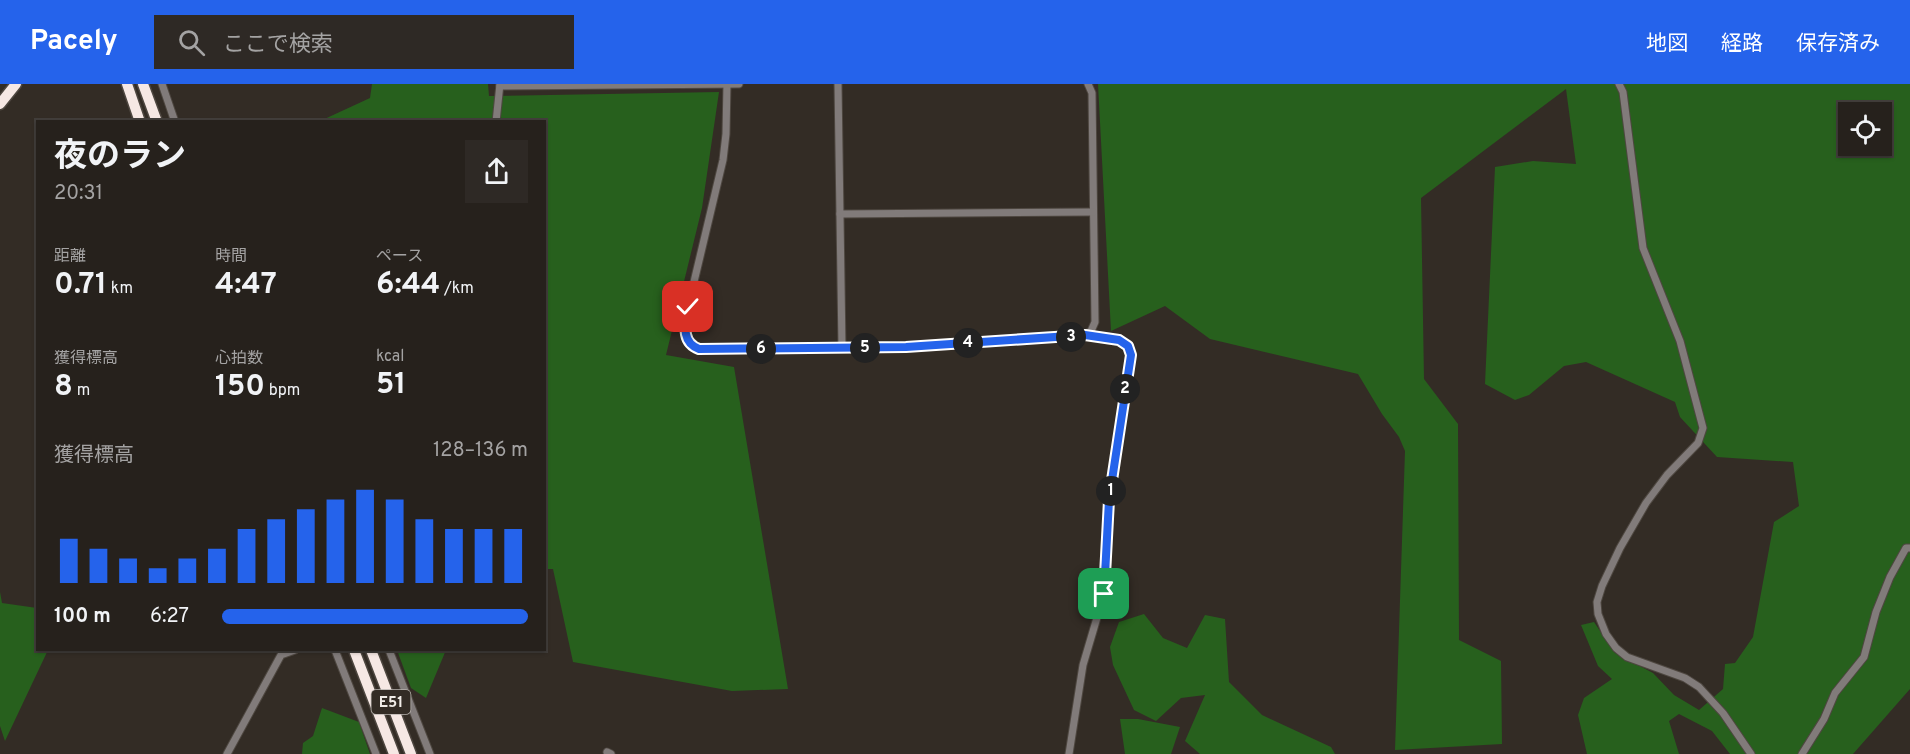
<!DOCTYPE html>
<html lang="ja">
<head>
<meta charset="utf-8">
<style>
  :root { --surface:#26211c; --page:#2e2925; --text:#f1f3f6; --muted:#a4a3a3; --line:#423e3b; --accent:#2563eb }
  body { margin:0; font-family:Overpass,"Noto Sans JP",sans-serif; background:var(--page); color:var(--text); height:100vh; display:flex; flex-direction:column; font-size:22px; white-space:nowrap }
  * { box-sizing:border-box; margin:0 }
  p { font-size:20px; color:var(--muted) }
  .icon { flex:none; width:33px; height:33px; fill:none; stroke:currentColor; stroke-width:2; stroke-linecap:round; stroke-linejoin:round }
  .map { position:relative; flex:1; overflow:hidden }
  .panel { position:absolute; left:36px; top:36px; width:510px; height:531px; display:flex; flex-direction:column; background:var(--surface); border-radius:0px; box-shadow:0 2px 4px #0004,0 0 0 2px var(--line) }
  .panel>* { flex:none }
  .tools { position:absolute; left:1838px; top:18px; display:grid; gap:12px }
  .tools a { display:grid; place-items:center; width:54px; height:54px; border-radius:0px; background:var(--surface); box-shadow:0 2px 4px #0004,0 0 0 2px var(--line); font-size:30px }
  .pin { position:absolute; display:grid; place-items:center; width:51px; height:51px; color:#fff; margin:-26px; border-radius:12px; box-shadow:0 3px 9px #0006 }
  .km { position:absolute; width:30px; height:30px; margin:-15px; border-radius:50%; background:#222; color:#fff; font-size:16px; line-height:30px; text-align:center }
  .round { display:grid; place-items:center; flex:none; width:63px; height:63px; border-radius:0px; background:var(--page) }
  .headline { display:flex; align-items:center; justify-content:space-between; height:102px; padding:0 18px }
  h1 { font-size:33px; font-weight:700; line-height:45px }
  .figures { display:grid; grid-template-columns:repeat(3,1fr); gap:9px; height:102px; padding:6px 18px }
  .figures div { display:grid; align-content:center }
  .figures b { font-size:30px; font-weight:700 }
  .figures small { font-size:16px; font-weight:400 }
  .figures p { font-size:16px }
  .chart { height:168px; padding:12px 18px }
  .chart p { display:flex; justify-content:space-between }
  .chart svg { width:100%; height:108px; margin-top:6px; stroke:var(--accent); stroke-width:6 }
  ul { padding:0 18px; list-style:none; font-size:20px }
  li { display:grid; grid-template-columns:96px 72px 1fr; align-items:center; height:45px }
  li i { height:15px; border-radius:8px; background:var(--accent) }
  header { display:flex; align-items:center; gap:36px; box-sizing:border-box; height:84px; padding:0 30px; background:var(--accent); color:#fff }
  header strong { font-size:28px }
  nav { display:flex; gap:33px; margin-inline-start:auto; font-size:21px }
  .search { width:420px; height:54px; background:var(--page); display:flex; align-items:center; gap:15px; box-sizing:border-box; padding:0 21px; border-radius:0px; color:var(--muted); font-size:22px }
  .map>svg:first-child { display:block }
  .green { fill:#27601d; fill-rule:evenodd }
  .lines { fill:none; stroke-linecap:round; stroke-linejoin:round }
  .minor-casing { stroke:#4e4740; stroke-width:9 }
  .highway-casing { stroke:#4e4740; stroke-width:13 }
  .minor { stroke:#817b7a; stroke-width:7 }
  .highway { stroke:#f6e8e4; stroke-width:10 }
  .route-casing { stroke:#fff; stroke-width:12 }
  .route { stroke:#2563eb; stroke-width:8 }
  .labels { text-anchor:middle; stroke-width:4.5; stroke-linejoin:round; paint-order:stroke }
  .shield { fill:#332c25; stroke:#b8b3ae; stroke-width:1.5 }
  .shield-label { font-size:15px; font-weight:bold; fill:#f1ede8 }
</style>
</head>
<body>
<header>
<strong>Pacely</strong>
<div class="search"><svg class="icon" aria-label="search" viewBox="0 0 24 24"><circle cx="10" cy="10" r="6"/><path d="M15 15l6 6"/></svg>ここで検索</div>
<nav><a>地図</a><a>経路</a><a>保存済み</a></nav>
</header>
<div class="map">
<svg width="1910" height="670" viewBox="0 0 1910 670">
  <rect width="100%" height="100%" fill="#332c25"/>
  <g class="green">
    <polygon points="372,0 488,0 489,12 719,8 702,124 666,271 734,283 788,605 732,607 573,578 553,485 545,485 544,38 318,38 370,14"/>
    <path d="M1098 0H1910V605L1853 670H1730L1712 647 1679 630 1669 637 1679 670H1587L1578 631 1584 614 1612 595 1598 582 1581 541 1594 538 1615 569 1653 589 1674 611 1699 626 1723 605 1725 580 1735 579 1753 553 1774 438 1799 422 1793 378 1717 373 1680 333 1675 318 1586 278 1564 282 1529 311 1515 316 1485 300 1495 83 1533 77 1576 80 1566 5 1421 114 1424 295 1458 340 1459 556 1501 577 1502 660 1395 666 1405 367 1399 353 1382 330 1358 290 1210 255 1165 222 1111 247ZM1848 28H1881V62H1848Z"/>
    <polygon points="0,508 2,519 37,524 38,566 48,566 5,657 0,642"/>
    <polygon points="1144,530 1163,554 1187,564 1205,531 1225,535 1229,598 1262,631 1331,663 1335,670 1200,670 1185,657 1205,611 1181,614 1156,637 1134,626 1113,581 1110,563 1119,538"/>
    <polygon points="397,566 446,566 426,614 411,604"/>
    <polygon points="322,624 359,638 370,670 302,670 303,659 313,652"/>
    <polygon points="1120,635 1138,635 1180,643 1171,670 1125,670"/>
  </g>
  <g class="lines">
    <g class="minor-casing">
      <g id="minor">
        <polyline points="162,0 175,38"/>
        <polyline points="727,0 726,50 723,76 688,223 686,251 692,262 699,265 906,263 1085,251 1091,247 1095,238 1092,9 1088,0"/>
        <polyline points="838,0 842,264"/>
        <polyline points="1619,0 1623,8 1643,164 1680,257 1703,344 1698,359 1667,391 1646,419 1620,464 1602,502 1597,518 1598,530 1606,550 1616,564 1627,573 1685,594 1699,603 1723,629 1751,670"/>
        <polyline points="500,2 739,0"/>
        <polyline points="496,38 500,0"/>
        <polyline points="840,130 1093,128"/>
        <polyline points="335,566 376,670"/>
        <polyline points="389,566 430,670"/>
        <polyline points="607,668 611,670"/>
        <polyline points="227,670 281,571 295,566"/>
        <path d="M1069 670 1083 581 1104 510 1109 416 1131 271C1125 253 1102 254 1085 251"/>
        <polyline points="1802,670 1824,635 1835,609 1864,573 1876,528 1890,493 1906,464 1910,464"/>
      </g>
    </g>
    <g class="highway-casing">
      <g id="highway">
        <polyline points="127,0 140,38"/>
        <polyline points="143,0 157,38"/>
        <polyline points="0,20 16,0"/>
        <polyline points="354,566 394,670"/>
        <polyline points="371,566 411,670"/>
      </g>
    </g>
    <use href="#minor" class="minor"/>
    <use href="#highway" class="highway"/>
  </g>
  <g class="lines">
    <g class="route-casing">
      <path id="route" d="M688 223C686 239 680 258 699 265L906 263 1085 251 1119 256 1128 262 1131 271 1109 416 1104 510"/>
    </g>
    <use href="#route" class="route"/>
  </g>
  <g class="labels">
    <rect class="shield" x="371.5" y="606" width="39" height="24" rx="4.5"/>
    <g class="shield-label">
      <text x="391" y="623">E51</text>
    </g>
  </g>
</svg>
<div class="tools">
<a><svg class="icon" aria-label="locate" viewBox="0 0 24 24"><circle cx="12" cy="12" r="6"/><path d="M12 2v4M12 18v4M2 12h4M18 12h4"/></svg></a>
</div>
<div class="pin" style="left:1104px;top:510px;background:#1e9e55"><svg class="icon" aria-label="arrive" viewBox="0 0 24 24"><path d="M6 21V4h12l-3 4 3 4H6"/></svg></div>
<div class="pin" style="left:688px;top:223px;background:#d93025"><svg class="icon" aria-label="check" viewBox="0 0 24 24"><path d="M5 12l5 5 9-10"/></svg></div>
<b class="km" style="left:1111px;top:407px">1</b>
<b class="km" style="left:1125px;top:305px">2</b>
<b class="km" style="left:1071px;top:253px">3</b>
<b class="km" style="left:968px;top:259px">4</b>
<b class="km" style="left:865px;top:264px">5</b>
<b class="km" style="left:761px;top:265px">6</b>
<section class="panel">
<div class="headline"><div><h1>夜のラン</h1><p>20:31</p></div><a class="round"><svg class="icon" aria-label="share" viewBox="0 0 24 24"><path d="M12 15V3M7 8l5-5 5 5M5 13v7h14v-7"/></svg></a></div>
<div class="figures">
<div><p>距離</p><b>0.71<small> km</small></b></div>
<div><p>時間</p><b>4:47</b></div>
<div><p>ペース</p><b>6:44<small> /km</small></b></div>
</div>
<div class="figures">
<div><p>獲得標高</p><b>8<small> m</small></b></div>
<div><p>心拍数</p><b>150<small> bpm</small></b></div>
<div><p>kcal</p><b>51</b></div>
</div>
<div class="chart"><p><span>獲得標高</span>128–136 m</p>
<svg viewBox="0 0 160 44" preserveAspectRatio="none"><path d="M5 44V26M15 44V30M25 44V34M35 44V38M45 44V34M55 44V30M65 44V22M75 44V18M85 44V14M95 44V10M105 44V6M115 44V10M125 44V18M135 44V22M145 44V22M155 44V22"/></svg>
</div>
<ul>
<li><b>100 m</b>6:27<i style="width:100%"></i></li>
</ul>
</section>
</div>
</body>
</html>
